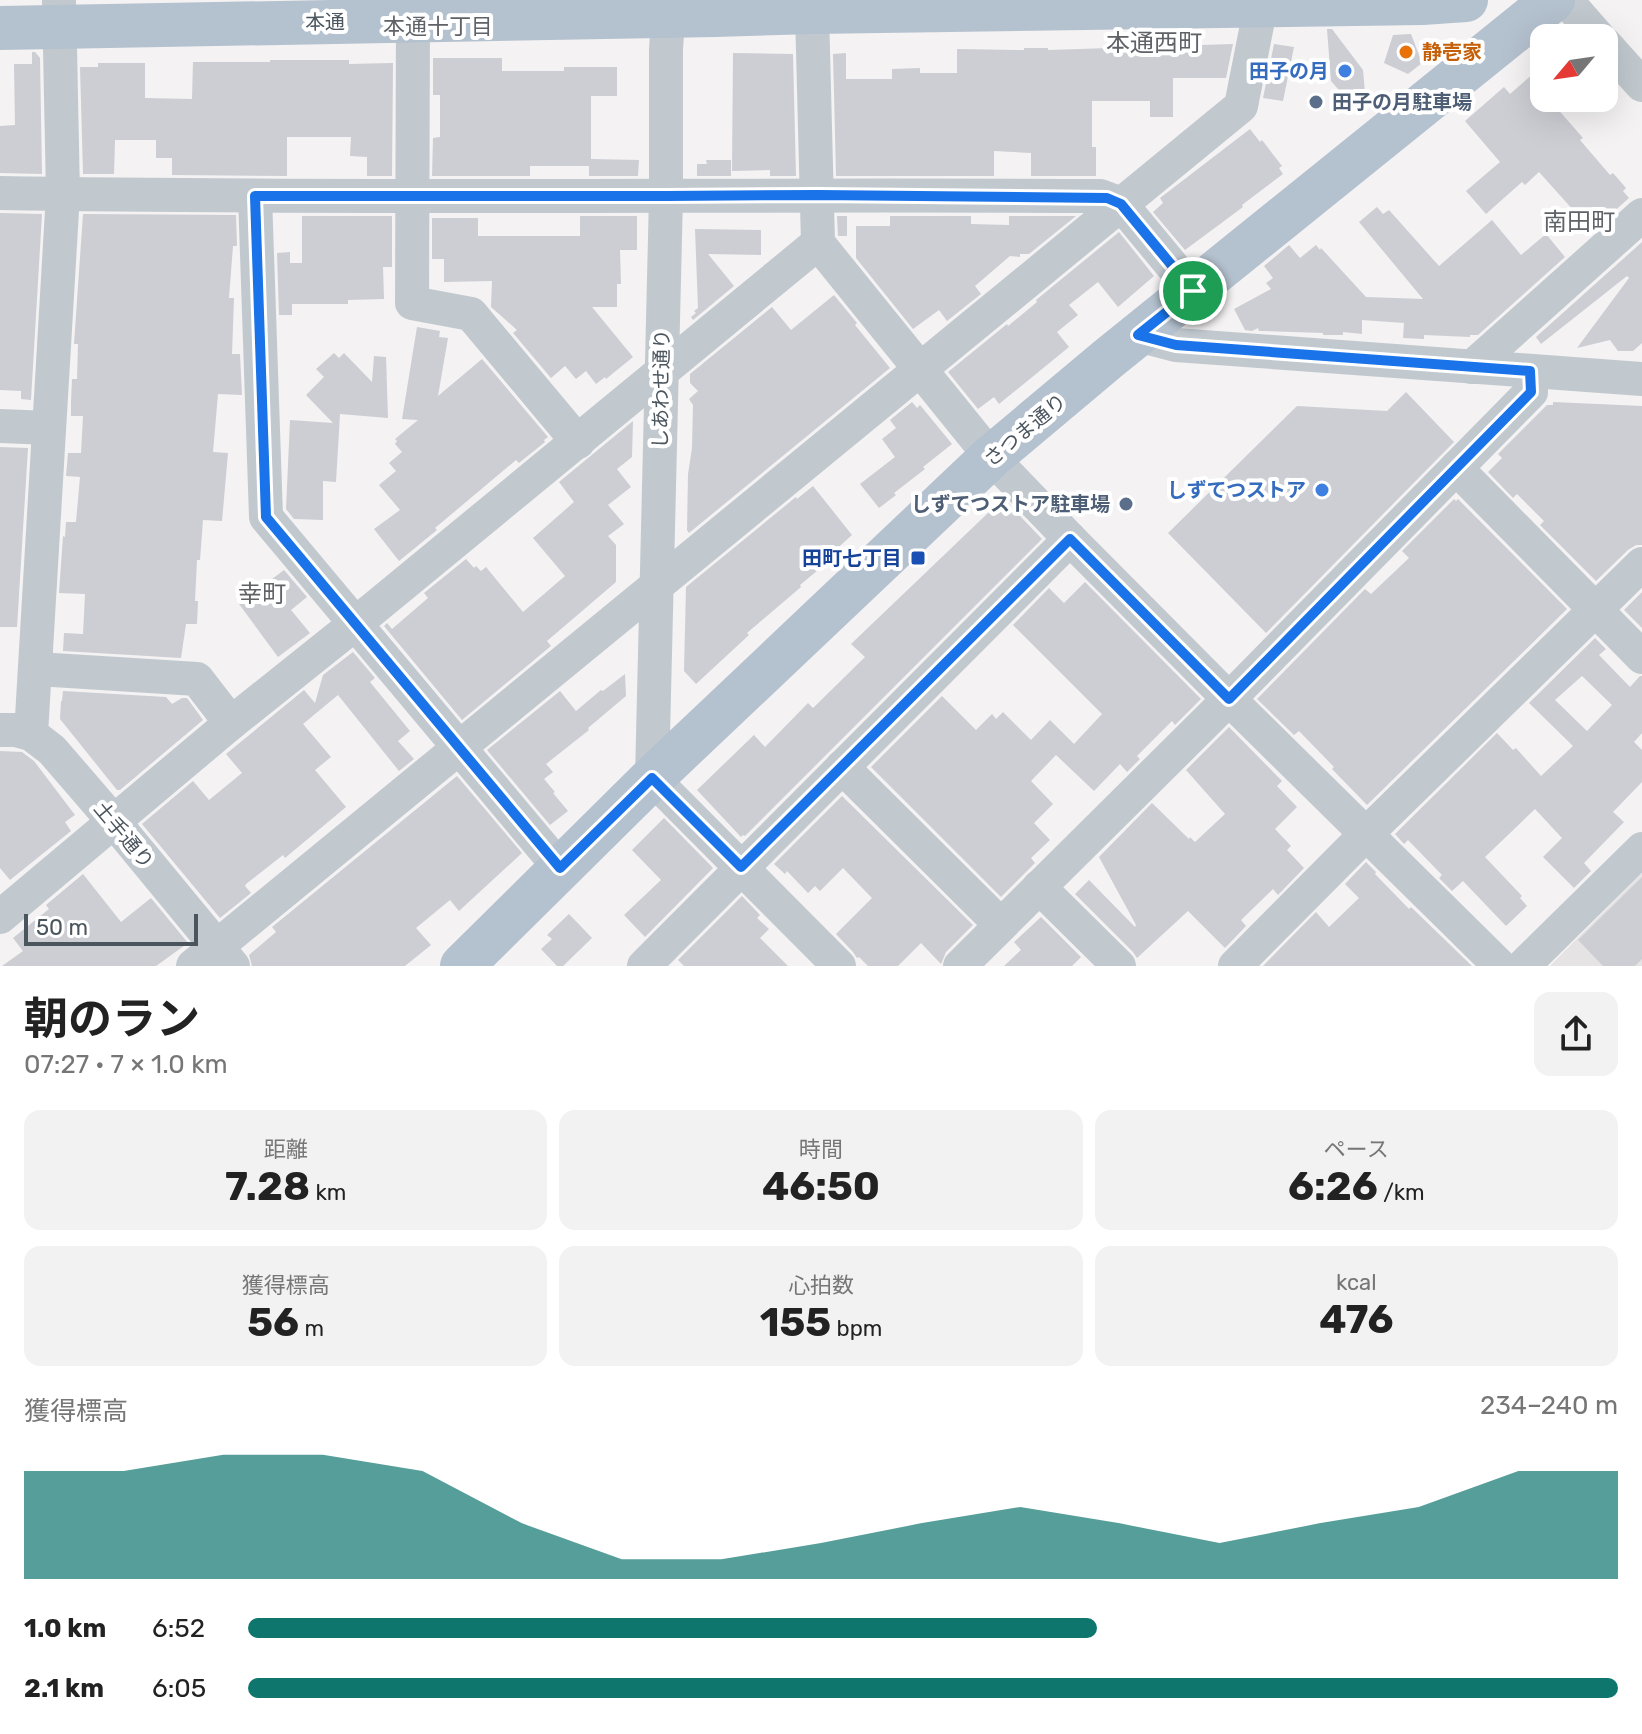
<!DOCTYPE html>
<html lang="ja">
<head>
<meta charset="utf-8">
<style>
  :root { --surface:#fff; --page:#f2f2f2; --text:#222; --muted:#767676; --accent:#0f766e }
  body { margin:0; font-family:Rubik,"Noto Sans JP",sans-serif; background:var(--page); color:var(--text); height:100vh; display:flex; flex-direction:column; font-size:30px; white-space:nowrap }
  * { box-sizing:border-box; margin:0 }
  p { font-size:26px; color:var(--muted) }
  .icon { flex:none; width:44px; height:44px; fill:none; stroke:currentColor; stroke-width:2; stroke-linecap:round; stroke-linejoin:round }
  .map { position:relative; height:966px; overflow:hidden }
  .sheet { display:flex; flex-direction:column; background:var(--surface); flex:1 }
  .sheet>* { flex:none }
  .needle { width:52px; rotate:241deg }
  .controls { position:absolute; left:1530px; top:24px; display:grid; gap:16px }
  .controls a { display:grid; place-items:center; width:88px; height:88px; border-radius:16px; background:var(--surface); box-shadow:0 8px 32px #0002; font-size:40px }
  .scale { position:absolute; left:24px; bottom:20px; width:174px; box-sizing:border-box; padding-left:8px; border:4px solid #4b555e; border-top:0; font-size:22px; line-height:28px; white-space:nowrap; color:#4b555e; -webkit-text-stroke:6px #fff; paint-order:stroke }
  .pin { position:absolute; display:grid; place-items:center; width:68px; height:68px; color:#fff; margin:-34px; border:4px solid #fff; border-radius:50%; box-shadow:0 2px 8px #0007 }
  .round { display:grid; place-items:center; flex:none; width:84px; height:84px; border-radius:16px; background:var(--page) }
  .headline { display:flex; align-items:center; justify-content:space-between; height:136px; padding:0 24px }
  h1 { font-size:44px; font-weight:700; line-height:60px }
  .metrics { display:grid; grid-template-columns:repeat(3,1fr); gap:12px; height:136px; padding:8px 24px }
  .metrics div { display:grid; align-content:center; border-radius:16px; background:var(--page); text-align:center }
  .metrics b { font-size:40px; font-weight:700 }
  .metrics small { font-size:22px; font-weight:400 }
  .metrics p { font-size:22px }
  .chart { height:224px; padding:16px 24px }
  .chart p { display:flex; justify-content:space-between }
  .chart svg { width:100%; height:144px; margin-top:8px; fill:var(--accent); opacity:.7 }
  ul { padding:0 24px; list-style:none; font-size:26px }
  li { display:grid; grid-template-columns:128px 96px 1fr; align-items:center; height:60px }
  li i { height:20px; border-radius:10px; background:var(--accent) }
  .map>svg:first-child { display:block }
  .education { fill:#e5e3e3 }
  .building { fill:#ccced4; fill-rule:evenodd }
  .lines { fill:none; stroke-linecap:round; stroke-linejoin:round }
  .minor { stroke:#c1c9cf; stroke-width:34 }
  .major { stroke:#b4c1ce; stroke-width:44 }
  .route-casing { stroke:#fff; stroke-width:16 }
  .route { stroke:#1a73e8; stroke-width:10 }
  .food-dot { fill:#e8710a; stroke:#fff; stroke-width:3 }
  .shop-dot { fill:#3f7fe0; stroke:#fff; stroke-width:3 }
  .service-dot { fill:#5c6f8a; stroke:#fff; stroke-width:3 }
  .transit-dot { fill:#1a4fb4; stroke:#fff; stroke-width:3 }
  .labels { text-anchor:middle; stroke-width:8; stroke-linejoin:round; paint-order:stroke }
  .street-label { font-size:20px; fill:#4b555e; stroke:#fff }
  .food-label { font-size:20px; font-weight:bold; fill:#c56008; stroke:#fff; text-anchor:start }
  .shop-label { font-size:20px; font-weight:bold; fill:#366cbe; stroke:#fff; text-anchor:end }
  .service-label { font-size:20px; font-weight:bold; fill:#4e5e75; stroke:#fff; text-anchor:start }
  .transit-label { font-size:20px; font-weight:bold; fill:#164399; stroke:#fff; text-anchor:end }
  .neighbourhood-label { font-size:22px; fill:#5f6267; stroke:#fff }
  .quarter-label { font-size:24px; fill:#5f6267; stroke:#fff }
</style>
</head>
<body>
<div class="map">
<svg width="1642" height="966" viewBox="0 0 1642 966">
  <rect width="100%" height="100%" fill="#f4f2f2"/>
  <polygon class="education" points="1642,873 1642,966 1550,966"/>
  <g class="building">
    <polygon points="1327,29 1332,29 1363,70 1365,93 1352,105 1331,81"/>
    <polygon points="1411,34 1422,63 1408,74 1384,63 1393,35"/>
    <polygon points="1233,44 1226,78 1173,78 1173,117 1150,117 1150,101 1092,101 1092,147 1096,147 1096,176 1031,176 1031,153 994,151 994,176 836,176 833,54 846,53 846,79 892,79 892,69 920,68 920,73 957,73 957,49 1024,50 1024,48 1048,48 1048,50"/>
    <polygon points="1274,44 1294,47 1283,101 1263,98"/>
    <polygon points="32,52 35,52 40,58 42,174 0,173 0,126 15,125 14,64 32,64"/>
    <polygon points="733,53 793,54 796,176 770,176 770,170 732,171"/>
    <polygon points="433,58 502,58 502,71 564,71 564,67 617,67 617,96 591,96 591,159 639,160 638,176 589,176 589,166 530,166 530,176 432,176 433,138 440,137 440,95 433,95"/>
    <polygon points="270,60 349,60 349,64 393,63 392,176 367,176 367,157 350,156 351,137 287,137 287,176 172,175 172,158 156,158 156,140 115,140 114,174 83,174 80,67 98,67 98,63 145,63 145,98 192,99 193,62 270,62"/>
    <polygon points="1544,64 1544,98 1548,98 1583,138 1580,140 1610,175 1613,173 1626,188 1623,191 1629,198 1592,231 1539,172 1525,185 1522,182 1486,214 1466,191 1500,162 1465,121 1504,87 1510,94"/>
    <polygon points="1250,129 1260,142 1262,140 1282,166 1279,168 1283,174 1242,205 1243,207 1185,250 1153,212 1163,203 1160,198"/>
    <polygon points="706,160 731,160 731,176 697,176 697,164 707,164"/>
    <polygon points="1377,207 1383,214 1389,210 1439,266 1492,220 1521,255 1546,234 1565,257 1478,335 1470,335 1470,337 1424,335 1424,339 1403,338 1404,323 1362,320 1362,334 1343,332 1343,335 1323,335 1323,333 1264,331 1259,331 1258,328 1252,331 1245,330 1234,309 1271,289 1266,283 1273,278 1264,266 1289,245 1300,258 1316,245 1320,250 1321,248 1366,297 1423,299 1359,222"/>
    <polygon points="0,213 42,214 31,400 21,399 21,391 0,390"/>
    <polygon points="83,214 236,215 237,246 233,246 229,298 234,298 232,354 240,354 242,395 218,394 213,452 228,453 222,521 203,520 200,560 197,560 195,601 198,601 197,624 186,624 181,658 63,651 64,633 83,634 85,594 59,593 63,536 65,537 66,522 76,522 80,477 66,476 68,453 81,453 83,416 71,416 71,401 72,379 77,379 78,344 74,344"/>
    <polygon points="302,216 392,216 392,267 383,267 384,299 348,300 348,304 292,304 292,315 279,315 277,253 290,252 290,263 302,263"/>
    <polygon points="580,216 637,216 637,250 620,250 621,284 617,284 617,307 592,307 633,357 606,379 605,377 596,384 586,371 576,379 565,366 551,378 513,333 517,330 491,307 492,281 444,282 444,259 432,259 432,218 478,218 478,236 580,236"/>
    <polygon points="837,216 847,216 847,236 838,236"/>
    <polygon points="890,216 971,216 971,224 1009,225 1009,216 1076,216 1029,254 1020,254 1020,257 1010,256 975,286 981,294 947,321 939,310 913,329 856,258 856,226 890,226"/>
    <polygon points="695,229 761,230 761,255 708,254 734,286 693,320 691,317 696,313 694,311 698,308"/>
    <polygon points="1119,232 1154,276 1118,307 1098,282 1069,305 1078,315 1057,332 1069,347 999,404 994,397 978,409 948,372 1007,324 1008,326 1037,302 1036,300"/>
    <polygon points="1642,242 1642,343 1633,351 1618,351 1610,340 1577,348 1629,278 1627,276 1541,344 1536,337"/>
    <polygon points="834,295 857,323 855,325 890,368 689,533 687,530 688,474 692,448 693,405 689,399 698,391 690,383 690,374 772,307 791,330"/>
    <polygon points="417,327 440,331 439,337 448,338 438,396 482,359 548,437 544,440 545,442 519,463 516,460 435,528 437,530 399,561 374,529 400,510 379,485 396,471 389,463 402,452 395,444 397,441 395,439 418,420 402,419"/>
    <polygon points="334,353 339,358 344,353 372,382 374,356 386,357 388,418 340,414 336,482 323,481 323,520 294,519 286,509 290,420 333,423 306,395 324,377 316,369"/>
    <polygon points="1406,392 1454,442 1266,633 1168,533 1297,406 1387,411"/>
    <polygon points="912,402 917,408 920,405 952,444 923,467 925,469 894,493 896,495 879,508 860,484 895,457 882,439 896,428 890,420"/>
    <polygon points="1553,402 1642,406 1642,545 1636,545 1628,550 1596,581 1540,525 1544,521 1517,494 1513,498 1488,472 1502,458 1498,454 1547,405 1553,405"/>
    <polygon points="633,421 632,457 617,469 631,487 608,505 624,524 608,536 616,545 616,582 547,641 551,646 462,720 384,626 387,623 392,629 428,598 424,593 466,559 474,568 476,566 481,571 486,567 523,612 565,576 533,538 574,502 559,482"/>
    <polygon points="0,447 28,448 17,627 0,627"/>
    <polygon points="813,486 852,535 822,562 824,565 800,585 801,587 747,633 749,635 696,684 684,671 686,587 796,497 797,499"/>
    <polygon points="1002,497 1042,539 745,836 743,835 741,837 697,790 754,735 765,747 808,703 813,708 865,657 851,644 988,513"/>
    <polygon points="1454,499 1456,501 1458,499 1567,609 1367,805 1332,769 1334,767 1299,731 1294,735 1257,699 1365,589 1371,594 1409,558 1402,551"/>
    <polygon points="284,570 307,597 291,610 310,633 278,657 239,604"/>
    <polygon points="1085,582 1201,699 1175,725 1172,721 1137,756 1140,759 1127,772 1120,764 1094,791 1056,755 1031,781 1053,804 1034,823 1050,840 1031,858 1035,863 1001,897 871,767 942,696 976,730 992,714 996,719 1003,712 1031,740 1050,720 1074,744 1102,714 1013,625 1049,588 1064,603"/>
    <polygon points="1642,592 1642,628 1624,610"/>
    <path d="M1595 638 1606 649 1599 655 1630 687 1640 676H1642V733L1634 742 1642 750V782L1613 812 1624 822 1584 863 1591 871 1574 888 1543 857 1562 838 1535 809 1485 857 1522 896 1520 898 1527 906 1506 926 1463 881 1452 891 1439 878 1442 875 1408 840 1404 844 1395 834 1497 733 1513 750 1516 748 1541 776 1573 746 1529 703ZM1582 676 1612 705 1587 731 1555 700Z"/>
    <polygon points="353,652 375,678 370,682 410,731 398,741 414,759 399,771 338,695 303,724 331,757 315,770 346,807 285,858 283,855 246,884 245,886 251,893 220,918 142,824 193,781 209,800 242,773 226,754 304,690 315,703 323,675"/>
    <polygon points="625,674 626,696 588,728 589,730 546,764 553,772 544,779 555,792 553,793 568,811 550,825 487,750 560,691 576,711 601,690 603,691"/>
    <polygon points="63,691 166,697 172,704 182,698 187,698 203,720 120,790 117,790 60,719 61,701 62,701"/>
    <polygon points="1229,727 1282,781 1277,786 1297,807 1275,829 1291,846 1287,850 1304,868 1278,895 1273,889 1241,920 1246,926 1225,948 1188,911 1137,958 1133,952 1075,894 1089,880 1135,927 1136,925 1099,857 1152,803 1189,839 1190,837 1195,842 1225,814 1186,770"/>
    <polygon points="0,751 22,752 34,761 75,815 65,822 71,831 10,880 0,868"/>
    <polygon points="457,776 522,853 459,911 450,900 416,928 431,945 405,966 252,966 249,955 276,932 272,927"/>
    <polygon points="842,796 973,925 946,952 941,964 921,943 898,966 868,966 859,957 857,958 853,952 836,934 872,898 843,868 820,891 815,886 808,893 787,871 785,874 774,864"/>
    <polygon points="664,818 713,868 645,937 624,915 661,880 632,850"/>
    <polygon points="1366,862 1376,872 1375,874 1409,909 1411,907 1472,966 1263,966 1316,912 1329,927 1359,898 1345,884"/>
    <polygon points="83,874 121,922 151,898 188,943 156,966 2,966 23,951 13,938 49,909 46,905"/>
    <polygon points="1642,877 1642,959 1635,966 1603,966 1578,940"/>
    <polygon points="742,896 760,915 757,918 769,929 760,938 788,966 684,966 678,960"/>
    <polygon points="569,914 592,938 563,966 557,966 541,949 552,939 547,935"/>
    <polygon points="1041,917 1081,957 1072,966 1004,966 1021,950 1014,942"/>
  </g>
  <g class="lines">
    <g class="minor">
      <polyline points="669,0 666,50 666,196 652,778 839,966"/>
      <polyline points="1566,0 1599,38"/>
      <polyline points="413,20 412,303 471,314 578,442"/>
      <polyline points="1604,43 1642,85"/>
      <path d="M0 193C367 199 733 194 1100 196L1121 204 1193 291"/>
      <polyline points="255,196 266,517 560,868"/>
      <polyline points="818,243 991,457 1070,539 1229,699 1500,966"/>
      <polyline points="1138,335 1176,345 1642,379"/>
      <polyline points="1472,367 1642,215"/>
      <polyline points="0,426 49,428"/>
      <polyline points="1456,468 1642,657"/>
      <polyline points="37,669 197,679 231,723"/>
      <polyline points="0,730 16,730 31,734 52,750 115,823 233,966"/>
      <polyline points="31,734 63,194 59,0"/>
      <polyline points="842,767 1001,925"/>
      <polyline points="1039,887 1119,966"/>
      <polyline points="0,917 231,723 355,624 818,243 812,12"/>
      <polyline points="193,966 1241,106 1262,0"/>
      <polyline points="644,966 1070,539"/>
      <polyline points="960,966 1229,699 1531,392 1530,371"/>
      <polyline points="1235,966 1366,834 1642,564"/>
      <polyline points="1523,966 1642,849"/>
    </g>
    <g class="major">
      <polyline points="0,28 715,15 812,12 1422,3 1466,0"/>
      <polyline points="462,966 652,778 991,457 1109,358 1553,0"/>
    </g>
  </g>
  <g class="lines">
    <g class="route-casing">
      <polygon id="route" points="818,195 1107,198 1121,204 1193,291 1138,335 1176,345 1530,371 1531,392 1229,699 1070,539 741,867 652,778 560,868 266,517 255,196 666,196"/>
    </g>
    <use href="#route" class="route"/>
  </g>
  <circle class="food-dot" cx="1406" cy="52" r="8"/>
  <g class="shop-dot">
    <circle cx="1345" cy="71" r="8"/>
    <circle cx="1322" cy="490" r="8"/>
  </g>
  <g class="service-dot">
    <circle cx="1316" cy="102" r="8"/>
    <circle cx="1126" cy="504" r="8"/>
  </g>
  <rect class="transit-dot" x="910" y="550" width="16" height="16" rx="4"/>
  <g class="labels">
    <g class="street-label">
      <text transform="translate(325 22) rotate(-1)" y="7">本通</text>
      <text transform="translate(661 389) rotate(-89)" y="7">しあわせ通り</text>
      <text transform="translate(1025 430) rotate(-40)" y="7">さつま通り</text>
      <text transform="translate(124 835) rotate(50)" y="7">土手通り</text>
    </g>
    <g class="food-label">
      <text x="1422" y="59">静壱家</text>
    </g>
    <g class="shop-label">
      <text x="1329" y="78">田子の月</text>
      <text x="1306" y="497">しずてつストア</text>
    </g>
    <g class="service-label">
      <text x="1332" y="109">田子の月駐車場</text>
      <text x="1110" y="511" text-anchor="end">しずてつストア駐車場</text>
    </g>
    <g class="transit-label">
      <text x="902" y="565">田町七丁目</text>
    </g>
    <g class="neighbourhood-label">
      <text x="438" y="34">本通十丁目</text>
    </g>
    <g class="quarter-label">
      <text x="1154" y="51">本通西町</text>
      <text x="1579" y="230">南田町</text>
      <text x="262" y="602">幸町</text>
    </g>
  </g>
</svg>
<div class="controls">
<a><svg class="needle" viewBox="-14 -14 28 28"><path d="M0-13l5 13h-10z" fill="#e53935"/><path d="M0 13l5-13h-10z" fill="#767676"/></svg></a>
</div>
<div class="scale">50 m</div>
<div class="pin" style="left:1193px;top:291px;background:#1e9e55"><svg class="icon" aria-label="arrive" viewBox="0 0 24 24"><path d="M6 21V4h12l-3 4 3 4H6"/></svg></div>
</div>
<section class="sheet">
<div class="headline"><div><h1>朝のラン</h1><p>07:27 · 7 × 1.0 km</p></div><a class="round"><svg class="icon" aria-label="share" viewBox="0 0 24 24"><path d="M12 15V3M7 8l5-5 5 5M5 13v7h14v-7"/></svg></a></div>
<div class="metrics">
<div><p>距離</p><b>7.28<small> km</small></b></div>
<div><p>時間</p><b>46:50</b></div>
<div><p>ペース</p><b>6:26<small> /km</small></b></div>
</div>
<div class="metrics">
<div><p>獲得標高</p><b>56<small> m</small></b></div>
<div><p>心拍数</p><b>155<small> bpm</small></b></div>
<div><p>kcal</p><b>476</b></div>
</div>
<div class="chart"><p><span>獲得標高</span>234–240 m</p>
<svg viewBox="0 0 160 44" preserveAspectRatio="none"><path d="M0 44V11L10 11L20 6L30 6L40 11L50 27L60 38L70 38L80 33L90 27L100 22L110 27L120 33L130 27L140 22L150 11L160 11V44z"/></svg>
</div>
<ul>
<li><b>1.0 km</b>6:52<i style="width:62%"></i></li>
<li><b>2.1 km</b>6:05<i style="width:100%"></i></li>
</ul>
</section>
</body>
</html>
